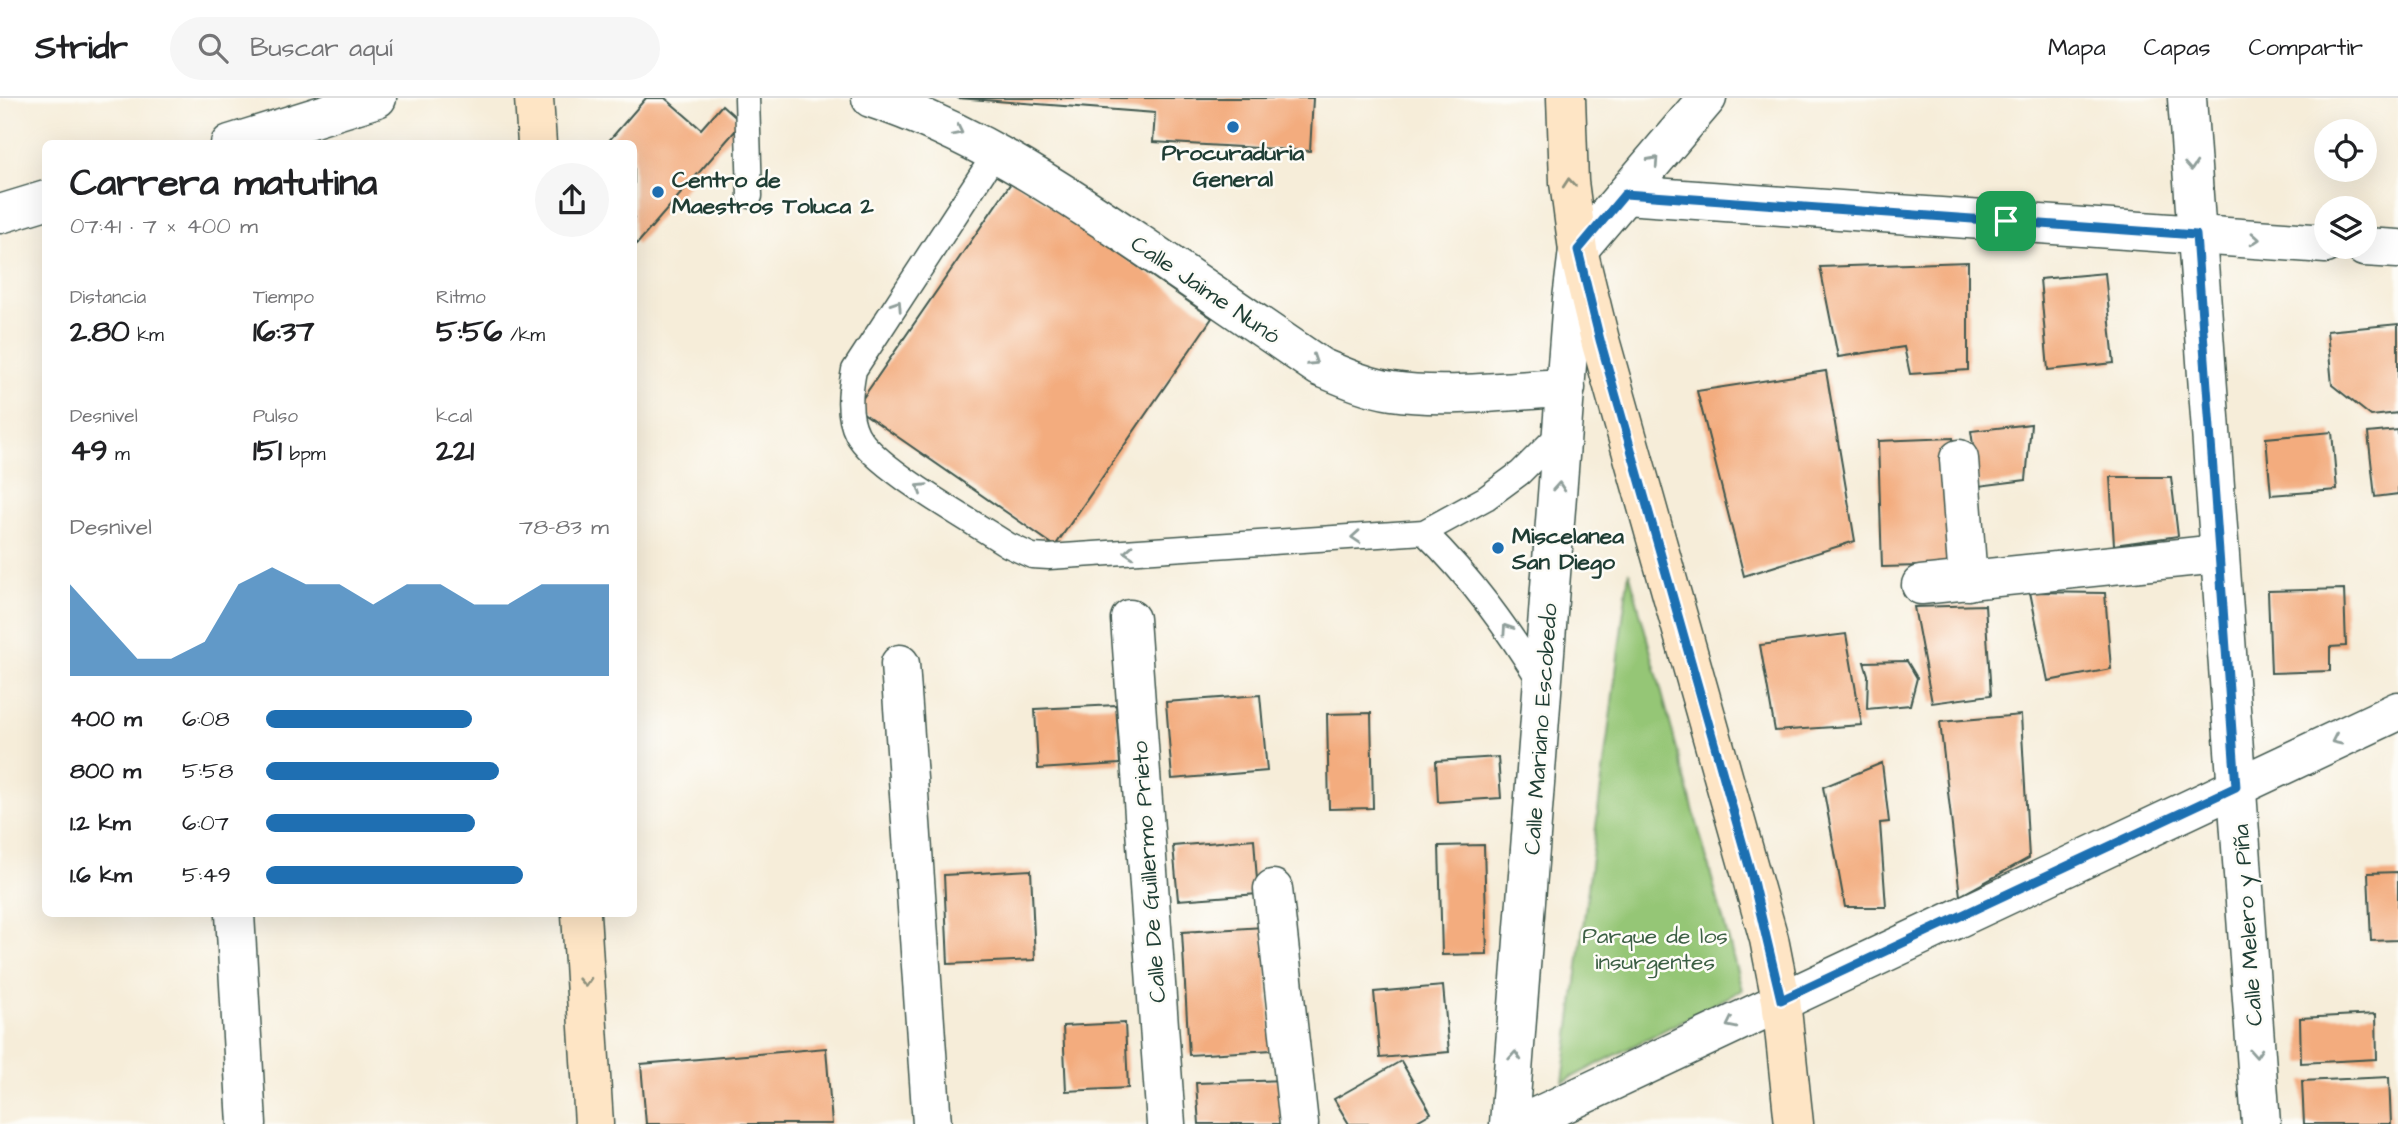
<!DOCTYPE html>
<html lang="es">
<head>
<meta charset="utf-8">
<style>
  :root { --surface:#fff; --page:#f6f6f6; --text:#202124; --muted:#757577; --line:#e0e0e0; --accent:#1f6fb2 }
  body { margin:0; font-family:"Architects Daughter",sans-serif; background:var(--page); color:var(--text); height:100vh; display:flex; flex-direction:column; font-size:26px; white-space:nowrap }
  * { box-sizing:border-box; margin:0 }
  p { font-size:23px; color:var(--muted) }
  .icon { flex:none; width:38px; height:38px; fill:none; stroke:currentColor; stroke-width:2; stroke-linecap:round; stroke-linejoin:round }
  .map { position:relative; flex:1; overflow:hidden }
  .sheet { position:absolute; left:42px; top:42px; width:595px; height:777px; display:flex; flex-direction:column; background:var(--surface); border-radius:10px; box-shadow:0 7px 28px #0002 }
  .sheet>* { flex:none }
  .controls { position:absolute; left:2314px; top:21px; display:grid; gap:14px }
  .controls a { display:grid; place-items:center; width:63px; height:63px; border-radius:50%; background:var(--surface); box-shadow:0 7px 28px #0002; font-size:35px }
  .pin { position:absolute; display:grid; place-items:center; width:60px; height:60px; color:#fff; margin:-30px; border-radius:14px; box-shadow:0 4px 10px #0006 }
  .round { display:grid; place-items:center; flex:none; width:74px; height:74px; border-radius:37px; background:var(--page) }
  .headline { display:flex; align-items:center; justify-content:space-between; height:119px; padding:0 28px }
  h1 { font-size:38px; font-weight:800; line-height:52px }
  .stats { display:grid; grid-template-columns:repeat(3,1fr); gap:10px; height:119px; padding:7px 28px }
  .stats div { display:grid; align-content:center }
  .stats b { font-size:30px; font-weight:800 }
  .stats small { font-size:19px; font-weight:400 }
  .stats p { font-size:19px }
  .chart { height:196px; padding:14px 28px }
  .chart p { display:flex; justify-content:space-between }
  .chart svg { width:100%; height:126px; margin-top:7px; fill:var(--accent); opacity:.7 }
  ul { padding:0 28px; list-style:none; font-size:23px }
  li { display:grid; grid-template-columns:112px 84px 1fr; align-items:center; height:52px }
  li i { height:18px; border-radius:9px; background:var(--accent) }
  header { display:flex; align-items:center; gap:42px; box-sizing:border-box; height:98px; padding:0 35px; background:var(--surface); border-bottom:2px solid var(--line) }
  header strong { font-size:33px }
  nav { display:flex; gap:38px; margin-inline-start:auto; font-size:24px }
  .search { width:490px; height:63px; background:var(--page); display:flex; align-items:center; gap:18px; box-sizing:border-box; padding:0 24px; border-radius:38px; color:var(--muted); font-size:26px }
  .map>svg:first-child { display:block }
  .green { fill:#95c676; stroke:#5a8255; stroke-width:2 }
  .building { fill:#f3ac7e }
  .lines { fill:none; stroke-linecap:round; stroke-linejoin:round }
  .lane-casing { stroke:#3f574d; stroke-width:27 }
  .street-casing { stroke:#3f574d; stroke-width:41 }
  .secondary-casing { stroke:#3f574d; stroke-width:41 }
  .lane { stroke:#fff; stroke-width:24 }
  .street { stroke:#fff; stroke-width:38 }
  .secondary { stroke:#fee5c5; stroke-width:38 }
  .oneway { stroke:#8f9e9a }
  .oneway2 { stroke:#8e917c }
  .route-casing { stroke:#fff; stroke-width:14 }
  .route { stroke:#1f6fb2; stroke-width:9 }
  .poi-dot { fill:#1f6fb2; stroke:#fdfcf7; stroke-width:2.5 }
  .labels { text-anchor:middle; stroke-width:5; stroke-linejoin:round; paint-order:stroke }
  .poi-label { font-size:23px; font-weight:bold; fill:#1f3d34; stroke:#fdfcf7; text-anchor:start }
  .street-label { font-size:23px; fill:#1f3d34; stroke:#fdfcf7 }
  .park-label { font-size:23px; fill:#3c5f44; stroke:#fdfcf7 }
</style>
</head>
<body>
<header>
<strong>Stridr</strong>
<div class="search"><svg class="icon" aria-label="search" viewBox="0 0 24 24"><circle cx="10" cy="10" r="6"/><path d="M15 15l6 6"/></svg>Buscar aquí</div>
<nav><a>Mapa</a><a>Capas</a><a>Compartir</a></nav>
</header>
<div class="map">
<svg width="2398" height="1026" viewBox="0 0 2398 1026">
  <rect width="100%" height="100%" fill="#fdfcf7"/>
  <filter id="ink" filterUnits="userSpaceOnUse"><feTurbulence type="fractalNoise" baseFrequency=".0143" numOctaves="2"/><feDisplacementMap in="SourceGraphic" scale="14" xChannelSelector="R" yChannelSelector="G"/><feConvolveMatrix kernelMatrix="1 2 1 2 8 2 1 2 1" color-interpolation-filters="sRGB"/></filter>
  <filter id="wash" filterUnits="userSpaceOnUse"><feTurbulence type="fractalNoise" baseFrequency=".00686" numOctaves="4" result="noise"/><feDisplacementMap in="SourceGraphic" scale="28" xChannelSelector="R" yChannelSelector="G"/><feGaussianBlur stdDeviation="1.57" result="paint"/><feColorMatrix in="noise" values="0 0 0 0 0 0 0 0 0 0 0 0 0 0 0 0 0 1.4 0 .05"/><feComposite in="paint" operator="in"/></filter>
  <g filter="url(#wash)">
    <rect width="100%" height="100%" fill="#f6edd9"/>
    <polygon class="green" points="1629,473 1742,892 1563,984"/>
    <g id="blocks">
      <g class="building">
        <polygon points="646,0 665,0 701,31 722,7 742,25 637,146 634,143 634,46 606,46"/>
        <polygon points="957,0 1313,0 1310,53 1153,44 1155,15"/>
        <polygon points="1013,82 1212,220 1055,448 856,310"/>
        <polygon points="1968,164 1968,272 1910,276 1904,249 1838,259 1820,169"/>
        <polygon points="2105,175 2114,265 2048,272 2040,181"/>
        <polygon points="2398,226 2398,315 2371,318 2332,287 2327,233"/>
        <polygon points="1826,273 1855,443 1744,478 1697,293"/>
        <polygon points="2031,326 2026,382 1979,388 1971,333"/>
        <polygon points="2398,332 2398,396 2375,399 2368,335"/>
        <polygon points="2332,334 2337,392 2271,397 2266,340"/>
        <polygon points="1953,340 1958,467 1882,469 1878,343"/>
        <polygon points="2110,379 2171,379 2178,438 2114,447"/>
        <polygon points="2344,491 2346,548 2330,549 2330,573 2271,575 2268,493"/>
        <polygon points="2030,494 2105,495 2111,571 2048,583"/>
        <polygon points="1985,507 1991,597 1932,605 1914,509"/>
        <polygon points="1846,536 1862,627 1775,633 1760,547"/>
        <polygon points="1907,563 1917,580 1910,607 1867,611 1868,577 1864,564"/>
        <polygon points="1260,597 1267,673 1172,681 1166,604"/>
        <polygon points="1116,607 1120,666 1038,671 1035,611"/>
        <polygon points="1371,615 1373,710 1329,711 1327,616"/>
        <polygon points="2021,617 2029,760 1960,798 1940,624"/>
        <polygon points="1498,659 1501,700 1438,704 1436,663"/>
        <polygon points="1882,665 1889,724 1880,725 1886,809 1845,809 1823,689"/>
        <polygon points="1254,741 1258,796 1178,802 1173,748"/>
        <polygon points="1484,747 1487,856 1442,857 1439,748"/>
        <polygon points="1031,772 1035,862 948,866 944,777"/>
        <polygon points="2398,774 2398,842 2371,843 2368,775"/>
        <polygon points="1264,829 1272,952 1189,957 1182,834"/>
        <polygon points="1443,888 1449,954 1380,960 1374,894"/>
        <polygon points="2376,916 2377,961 2301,965 2300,920"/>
        <polygon points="1125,925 1128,990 1066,993 1063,928"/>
        <polygon points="826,950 832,1026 646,1026 641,966"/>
        <polygon points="1401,963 1431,1015 1412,1026 1349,1026 1334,1001"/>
        <polygon points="2389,979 2391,1026 2304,1026 2302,983"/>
        <polygon points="1288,982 1286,1026 1199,1026 1196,985"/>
      </g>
    </g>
  </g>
  <g filter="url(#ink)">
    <use href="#blocks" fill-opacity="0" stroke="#3f574d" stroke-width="2"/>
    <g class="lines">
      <g class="lane-casing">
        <g id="lane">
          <polyline points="747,0 750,98"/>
          <path d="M997 53 854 272C850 293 847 316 857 336 875 370 972 423 1008 447L1032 458 1049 459 1424 434 1486 400 1520 375 1563 332"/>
          <path d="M1424 434C1472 481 1508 531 1543 588"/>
        </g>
      </g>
      <g class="street-casing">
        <g id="street">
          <path d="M871 0C971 33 1054 88 1140 146 1200 187 1260 228 1320 269 1344 279 1366 289 1392 293 1443 301 1513 292 1566 290"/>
          <polyline points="2187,0 2261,1026"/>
          <polyline points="230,46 377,0"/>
          <polyline points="1625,97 2326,146"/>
          <polyline points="0,116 46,102"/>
          <polyline points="2364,149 2398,151"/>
          <polyline points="1959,361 1968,483"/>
          <polyline points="1921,487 2218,456"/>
          <polyline points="1130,521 1166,1026"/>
          <polyline points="900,566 932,1026"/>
          <polyline points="1273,791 1299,1026"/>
          <polyline points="235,816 247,1026"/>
          <polyline points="1509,1026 1572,201 1578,152 1707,0"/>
          <polyline points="1521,1026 2398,613"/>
        </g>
      </g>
      <g class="secondary-casing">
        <g id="secondary">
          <polyline points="534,0 537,46"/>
          <polyline points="1566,0 1569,84 1578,152 1600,242 1769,841 1781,902 1794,1026"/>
          <polyline points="581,816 594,1026"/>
        </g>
      </g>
      <use href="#lane" class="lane"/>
      <use href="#street" class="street"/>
      <use href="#secondary" class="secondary"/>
    </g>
    <defs><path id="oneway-chevron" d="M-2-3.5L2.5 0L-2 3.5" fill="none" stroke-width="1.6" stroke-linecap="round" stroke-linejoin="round" transform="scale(1.75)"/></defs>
    <g class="oneway">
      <use href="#oneway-chevron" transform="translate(958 33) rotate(26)"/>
      <use href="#oneway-chevron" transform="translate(1654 63) rotate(-48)"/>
      <use href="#oneway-chevron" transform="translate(2191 68) rotate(86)"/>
      <use href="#oneway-chevron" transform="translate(2255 141) rotate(4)"/>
      <use href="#oneway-chevron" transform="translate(897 207) rotate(-57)"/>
      <use href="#oneway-chevron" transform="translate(1313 263) rotate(33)"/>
      <use href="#oneway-chevron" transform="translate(1559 389) rotate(-86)"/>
      <use href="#oneway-chevron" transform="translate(921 390) rotate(-147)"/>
      <use href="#oneway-chevron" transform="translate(1356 439) rotate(176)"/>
      <use href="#oneway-chevron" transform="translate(1129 454) rotate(176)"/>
      <use href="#oneway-chevron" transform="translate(1507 531) rotate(-124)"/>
      <use href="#oneway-chevron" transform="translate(2336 642) rotate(155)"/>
      <use href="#oneway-chevron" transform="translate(1731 926) rotate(154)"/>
      <use href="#oneway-chevron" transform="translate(2256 955) rotate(86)"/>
      <use href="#oneway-chevron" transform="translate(1515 958) rotate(-86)"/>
    </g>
    <g class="oneway2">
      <use href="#oneway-chevron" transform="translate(1569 85) rotate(-95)"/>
      <use href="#oneway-chevron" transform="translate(585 884) rotate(87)"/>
    </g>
  </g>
  <g class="lines" filter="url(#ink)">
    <g class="route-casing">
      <polygon id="route" points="1625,96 2196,137 2236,689 1781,902 1752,779 1600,242 1578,152"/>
    </g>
    <use href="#route" class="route"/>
  </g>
  <g class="poi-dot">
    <circle cx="1233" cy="29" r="7"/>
    <circle cx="658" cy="94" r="7"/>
    <circle cx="1498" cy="450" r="7"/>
  </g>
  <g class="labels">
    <g class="poi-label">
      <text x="1233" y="62" text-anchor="middle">Procuraduria<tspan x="1233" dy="26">General</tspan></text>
      <text x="672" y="89">Centro de<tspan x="672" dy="26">Maestros Toluca 2</tspan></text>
      <text x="1512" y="445">Miscelanea<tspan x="1512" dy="26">San Diego</tspan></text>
    </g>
    <g class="street-label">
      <text transform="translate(1206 191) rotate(34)" y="8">Calle Jaime Nunó</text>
      <text transform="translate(1540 631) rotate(-86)" y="8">Calle Mariano Escobedo</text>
      <text transform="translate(1148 774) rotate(-94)" y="8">Calle De Guillermo Prieto</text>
      <text transform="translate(2247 827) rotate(-94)" y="8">Calle Melero y Piña</text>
    </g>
    <g class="park-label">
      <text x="1655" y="845">Parque de los<tspan x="1655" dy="26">insurgentes</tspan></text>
    </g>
  </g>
</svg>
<div class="controls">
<a><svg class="icon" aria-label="locate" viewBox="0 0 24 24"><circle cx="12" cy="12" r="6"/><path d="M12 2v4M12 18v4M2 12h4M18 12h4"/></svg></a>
<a><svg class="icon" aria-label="layers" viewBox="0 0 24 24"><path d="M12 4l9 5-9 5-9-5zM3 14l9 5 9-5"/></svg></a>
</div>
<div class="pin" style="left:2006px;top:123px;background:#1e9e55"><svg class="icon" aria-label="arrive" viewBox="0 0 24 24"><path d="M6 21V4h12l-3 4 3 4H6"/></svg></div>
<section class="sheet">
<div class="headline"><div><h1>Carrera matutina</h1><p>07:41 · 7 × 400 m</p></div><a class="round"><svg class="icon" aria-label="share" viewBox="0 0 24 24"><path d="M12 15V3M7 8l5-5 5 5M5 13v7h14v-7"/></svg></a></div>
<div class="stats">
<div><p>Distancia</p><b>2.80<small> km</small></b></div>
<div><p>Tiempo</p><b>16:37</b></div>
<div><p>Ritmo</p><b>5:56<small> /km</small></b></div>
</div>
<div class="stats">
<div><p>Desnivel</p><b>49<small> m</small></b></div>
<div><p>Pulso</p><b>151<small> bpm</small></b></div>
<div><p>kcal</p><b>221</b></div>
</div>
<div class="chart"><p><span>Desnivel</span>78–83 m</p>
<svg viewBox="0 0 160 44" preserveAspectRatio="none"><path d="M0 44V12L10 25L20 38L30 38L40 32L50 12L60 6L70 12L80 12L90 19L100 12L110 12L120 19L130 19L140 12L150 12L160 12V44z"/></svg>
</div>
<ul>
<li><b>400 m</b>6:08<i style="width:60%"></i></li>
<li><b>800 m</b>5:58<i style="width:68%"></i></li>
<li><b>1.2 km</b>6:07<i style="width:61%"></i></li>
<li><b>1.6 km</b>5:49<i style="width:75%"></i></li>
</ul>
</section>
</div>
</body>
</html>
